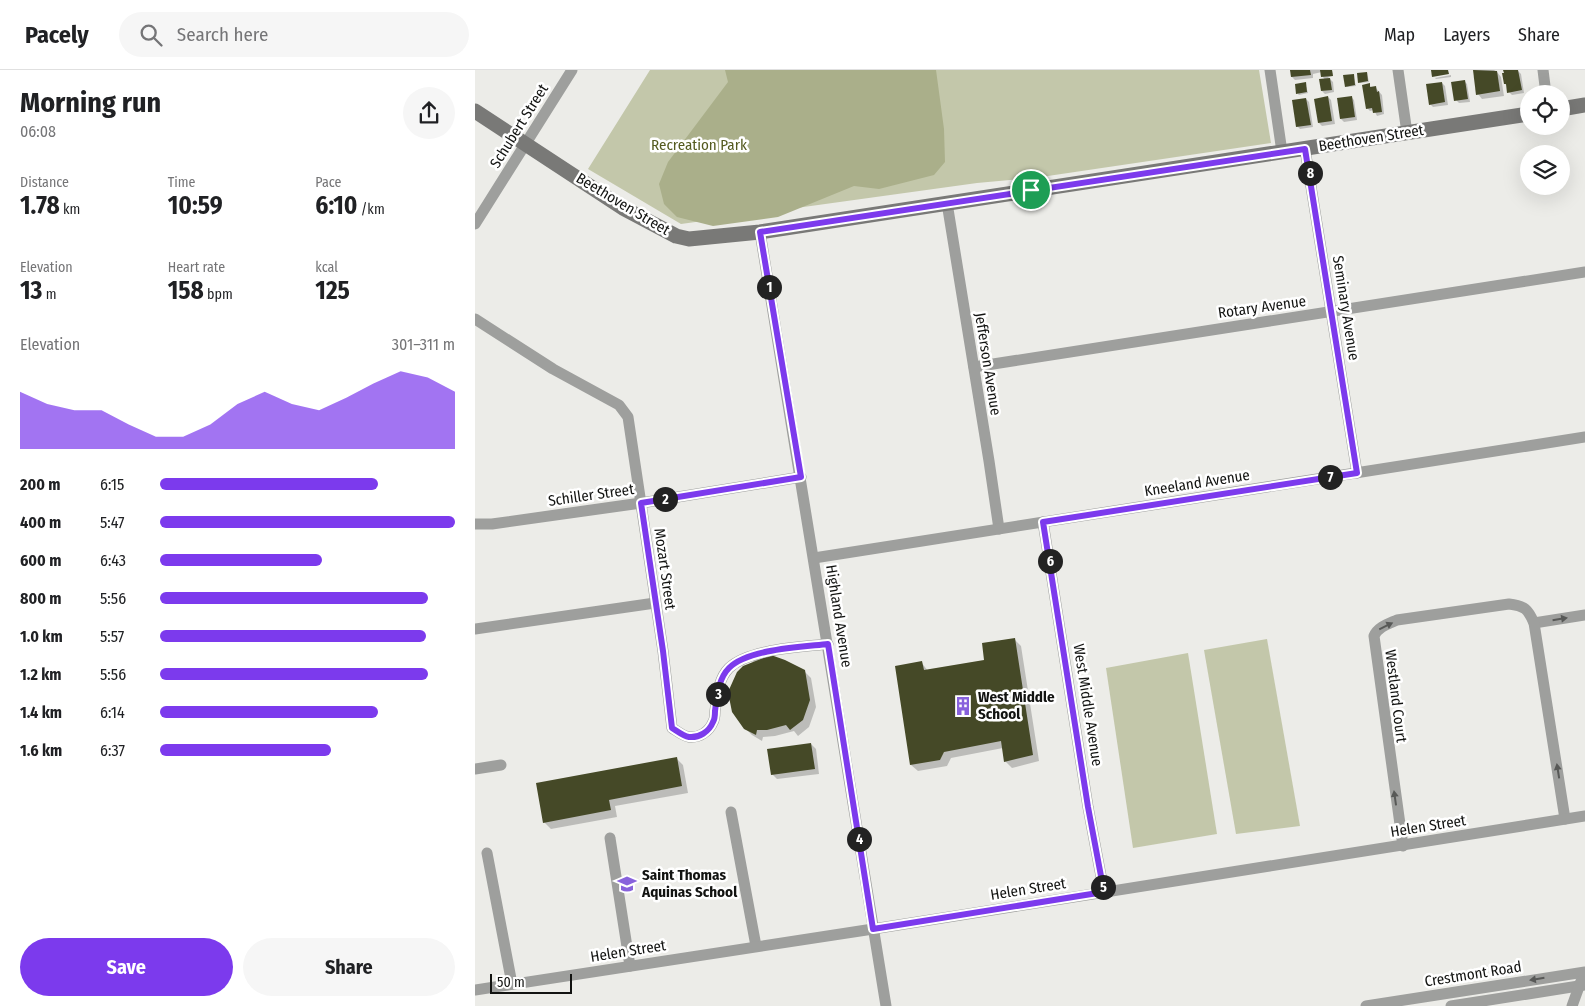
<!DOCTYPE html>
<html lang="en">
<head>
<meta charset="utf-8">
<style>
  :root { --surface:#fff; --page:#f6f6f6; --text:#202124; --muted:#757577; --line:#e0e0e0; --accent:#7c3aed }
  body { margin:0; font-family:"Fira Sans Condensed",sans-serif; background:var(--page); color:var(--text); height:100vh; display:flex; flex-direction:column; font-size:19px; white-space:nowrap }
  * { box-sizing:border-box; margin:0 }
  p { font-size:16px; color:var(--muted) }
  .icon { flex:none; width:28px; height:28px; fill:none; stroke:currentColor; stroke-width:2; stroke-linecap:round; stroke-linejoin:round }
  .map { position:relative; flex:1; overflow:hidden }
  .sheet { display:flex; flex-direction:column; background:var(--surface); width:475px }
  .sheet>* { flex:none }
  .buttons { position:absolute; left:1045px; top:15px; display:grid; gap:10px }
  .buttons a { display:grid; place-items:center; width:50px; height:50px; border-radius:50%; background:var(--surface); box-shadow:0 5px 20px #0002; font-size:25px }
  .scale { position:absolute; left:15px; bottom:12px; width:82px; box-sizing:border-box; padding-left:5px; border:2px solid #121311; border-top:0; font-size:14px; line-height:18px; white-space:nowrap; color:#121311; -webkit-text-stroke:4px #fff; paint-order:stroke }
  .pin { position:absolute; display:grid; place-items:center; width:42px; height:42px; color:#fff; margin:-21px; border:2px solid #fff; border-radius:50%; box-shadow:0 1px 5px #0007 }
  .km { position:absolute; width:25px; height:25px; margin:-12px; border-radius:50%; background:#222; color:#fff; font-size:14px; line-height:25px; text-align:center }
  .round { display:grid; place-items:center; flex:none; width:52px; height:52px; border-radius:26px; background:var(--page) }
  .headline { display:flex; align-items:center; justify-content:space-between; height:85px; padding:0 20px }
  h1 { font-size:28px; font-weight:700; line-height:38px }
  .stats { display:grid; grid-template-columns:repeat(3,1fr); gap:8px; height:85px; padding:5px 20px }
  .stats div { display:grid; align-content:center }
  .stats b { font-size:25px; font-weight:700 }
  .stats small { font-size:14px; font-weight:400 }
  .stats p { font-size:14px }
  .chart { height:140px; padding:10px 20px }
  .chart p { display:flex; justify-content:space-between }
  .chart svg { width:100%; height:90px; margin-top:5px; fill:var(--accent); opacity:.7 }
  .button { display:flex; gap:10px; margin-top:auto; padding:10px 20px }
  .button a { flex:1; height:58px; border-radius:30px; background:var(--accent); color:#fff; font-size:20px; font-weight:700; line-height:58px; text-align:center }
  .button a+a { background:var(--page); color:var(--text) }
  ul { padding:0 20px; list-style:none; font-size:16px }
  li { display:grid; grid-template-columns:80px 60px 1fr; align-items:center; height:38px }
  li i { height:12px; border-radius:6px; background:var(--accent) }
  header { display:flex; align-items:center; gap:30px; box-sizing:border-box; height:70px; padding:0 25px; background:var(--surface); border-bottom:1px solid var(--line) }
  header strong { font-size:24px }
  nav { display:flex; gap:28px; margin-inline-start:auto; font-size:18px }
  .search { width:350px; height:45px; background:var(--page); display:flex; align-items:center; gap:12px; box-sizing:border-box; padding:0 18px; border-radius:28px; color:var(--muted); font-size:19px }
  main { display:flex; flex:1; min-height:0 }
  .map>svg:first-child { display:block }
  .green { fill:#c3c7aa }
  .forest { fill:#aaaf8a }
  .shadow { fill:#0003 }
  .building { fill:#454927 }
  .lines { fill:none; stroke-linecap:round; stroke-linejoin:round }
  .street { stroke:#9e9f9d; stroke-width:11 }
  .secondary { stroke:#797977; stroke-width:15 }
  .oneway { fill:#585957 }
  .route-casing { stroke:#fff; stroke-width:10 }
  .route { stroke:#7c3aed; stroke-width:6 }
  .labels { text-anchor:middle; stroke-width:5; stroke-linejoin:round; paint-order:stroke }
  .street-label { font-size:15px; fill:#121311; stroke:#fff }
  .park-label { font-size:15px; fill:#545a1f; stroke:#fff }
  .poi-label { font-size:15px; font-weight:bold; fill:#121311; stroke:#fff; text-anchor:start }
</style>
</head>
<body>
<header>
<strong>Pacely</strong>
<div class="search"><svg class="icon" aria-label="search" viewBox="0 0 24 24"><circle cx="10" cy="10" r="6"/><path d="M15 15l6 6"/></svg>Search here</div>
<nav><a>Map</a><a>Layers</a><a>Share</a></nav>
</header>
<main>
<section class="sheet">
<div class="headline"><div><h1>Morning run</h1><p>06:08</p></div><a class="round"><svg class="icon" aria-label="share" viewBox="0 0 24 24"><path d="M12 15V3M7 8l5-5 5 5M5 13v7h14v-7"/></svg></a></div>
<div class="stats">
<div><p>Distance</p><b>1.78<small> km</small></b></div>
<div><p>Time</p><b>10:59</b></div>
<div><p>Pace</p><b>6:10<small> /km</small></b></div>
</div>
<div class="stats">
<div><p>Elevation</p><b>13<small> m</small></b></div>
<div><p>Heart rate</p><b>158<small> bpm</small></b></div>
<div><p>kcal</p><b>125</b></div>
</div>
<div class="chart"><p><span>Elevation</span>301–311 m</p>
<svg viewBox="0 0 160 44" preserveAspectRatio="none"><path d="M0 44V16L10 22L20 25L30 25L40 32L50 38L60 38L70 32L80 22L90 16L100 22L110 25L120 19L130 12L140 6L150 9L160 16V44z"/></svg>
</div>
<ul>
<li><b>200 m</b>6:15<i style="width:74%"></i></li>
<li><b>400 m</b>5:47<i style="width:100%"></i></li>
<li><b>600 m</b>6:43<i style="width:55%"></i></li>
<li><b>800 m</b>5:56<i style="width:91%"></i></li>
<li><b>1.0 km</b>5:57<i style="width:90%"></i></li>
<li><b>1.2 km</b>5:56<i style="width:91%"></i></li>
<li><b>1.4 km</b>6:14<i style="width:74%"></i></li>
<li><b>1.6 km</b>6:37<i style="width:58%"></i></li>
</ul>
<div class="button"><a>Save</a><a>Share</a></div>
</section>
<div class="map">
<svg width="1110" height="936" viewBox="0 0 1110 936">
  <rect width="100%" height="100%" fill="#ecece8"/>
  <g class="green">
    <polygon points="175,0 784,0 796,73 566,107 502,113 206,154 113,99"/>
    <polygon points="792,569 825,756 761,764 729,580"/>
    <polygon points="713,583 742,764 658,778 631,598"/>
  </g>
  <polygon class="forest" points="250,0 461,0 469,59 470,92 459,105 404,119 379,116 303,147 238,156 202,147 189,134 184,114 193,92 253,12"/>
  <g class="shadow">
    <polygon points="817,0 857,0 858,6 853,7 858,12 859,22 850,24 847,21 850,10 848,7 847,2 838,4 838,8 820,10 817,7"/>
    <polygon points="999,0 1019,0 1022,2 1026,7 1029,26 1007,29 1003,24"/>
    <polygon points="1029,0 1042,0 1046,4 1049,23 1037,25 1034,22 1033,16 1030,14"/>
    <polygon points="892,3 894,12 885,13 884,12"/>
    <polygon points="878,5 881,16 872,17 871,16"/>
    <polygon points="976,5 976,7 961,9 960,8"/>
    <polygon points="989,11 992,14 995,32 984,33 981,30"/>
    <polygon points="830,13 833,23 824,25 823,24"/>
    <polygon points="967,13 970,16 973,35 958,37 955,34"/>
    <polygon points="894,15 897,18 900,17 907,25 909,44 902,46 899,40 895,41 892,38"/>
    <polygon points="853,27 856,30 860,54 847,56 844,53"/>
    <polygon points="876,27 879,30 882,50 869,52 866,49"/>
    <polygon points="831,29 834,32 838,57 825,59 822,56"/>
    <polygon points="540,570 546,576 564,691 537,698 530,691 528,678 476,688 472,696 443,701 436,695 446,592 453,601 511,591"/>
    <polygon points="296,586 329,601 336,608 341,637 334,657 323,666 319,661 300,666 288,667 287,671 277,665 270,658 269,597 278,592 277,590"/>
    <polygon points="336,674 341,679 344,704 302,709 297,704"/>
    <polygon points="201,688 208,695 213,723 140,736 142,747 76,759 69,752"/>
  </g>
  <g class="building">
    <polygon points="815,0 835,0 836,5 816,7"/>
    <polygon points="845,0 857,0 858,6 846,7"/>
    <polygon points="956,0 973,0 974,4 957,7"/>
    <polygon points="998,0 1022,1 1025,21 1001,25"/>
    <polygon points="1028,0 1043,0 1047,20 1032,23 1031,14 1029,14 1027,3 1029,3"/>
    <polygon points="892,2 893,11 883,13 882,3"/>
    <polygon points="879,4 880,15 870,17 868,5"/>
    <polygon points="855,8 857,20 846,21 844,9"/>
    <polygon points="990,10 993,29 979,31 976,12"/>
    <polygon points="831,12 832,22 821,24 820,14"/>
    <polygon points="967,12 970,32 954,35 951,14"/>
    <polygon points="895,13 895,17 901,16 902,22 904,21 907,42 898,43 897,38 891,39 887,15"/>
    <polygon points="853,26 857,51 843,53 839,29"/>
    <polygon points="877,26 880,47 865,49 862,28"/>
    <polygon points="831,28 836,55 821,57 817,30"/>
    <polygon points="540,568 558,685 529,692 526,671 469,682 465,690 435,695 420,596 447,591 449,600 509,590 507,573"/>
    <polygon points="296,585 310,590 330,600 335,630 328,650 315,660 311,655 292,660 282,660 281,665 269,659 257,642 253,622 262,602 268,596"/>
    <polygon points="336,673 340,699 296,705 292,679"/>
    <polygon points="202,687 207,716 134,730 136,740 68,753 61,713"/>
  </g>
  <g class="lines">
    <g class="street">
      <polyline points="795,0 807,82"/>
      <polyline points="923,0 932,63"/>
      <polyline points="1068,0 1071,24"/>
      <polyline points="830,79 882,403"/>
      <polyline points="472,133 514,391 524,459"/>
      <polyline points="0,154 97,0"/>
      <polyline points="285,162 411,936"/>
      <path d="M0 249 78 299 144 335 153 347 188 581 197 658C202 661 208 666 214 667 224 668 234 662 238 652 240 649 240 645 240 641 242 627 243 609 254 598 273 579 326 577 353 574"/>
      <polyline points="499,297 1110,202"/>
      <polyline points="568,452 613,737 629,822"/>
      <polyline points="0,454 17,454 166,433 326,407"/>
      <polyline points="339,488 1110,367"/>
      <polyline points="1059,553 1110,545"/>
      <polyline points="0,559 180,533"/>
      <polyline points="0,699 26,695"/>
      <polyline points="256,742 281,876"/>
      <polyline points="135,768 155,896"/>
      <path d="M928 776 899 566C903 557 913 554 922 550L1034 534C1050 536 1053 539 1059 553L1090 749"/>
      <polyline points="12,783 37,914"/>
      <polyline points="0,920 398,859 1110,746"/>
      <polyline points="891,936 1110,902"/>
      <polyline points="976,936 1110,915"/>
      <polyline points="1097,936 1106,911"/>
    </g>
    <g class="secondary">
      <polyline points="1086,39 1110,35"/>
      <polyline points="0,41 148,138 201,166 214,169 285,162 1054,44"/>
    </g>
  </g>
  <defs><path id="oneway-solid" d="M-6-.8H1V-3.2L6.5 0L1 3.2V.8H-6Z" transform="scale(1.25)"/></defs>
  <g class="oneway">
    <use href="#oneway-solid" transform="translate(1085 549) rotate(-9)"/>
    <use href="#oneway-solid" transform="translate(911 556) rotate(-26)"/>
    <use href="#oneway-solid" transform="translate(1083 701) rotate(-99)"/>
    <use href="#oneway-solid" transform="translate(920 728) rotate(-98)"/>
    <use href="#oneway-solid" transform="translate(1062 909) rotate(171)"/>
  </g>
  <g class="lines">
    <g class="route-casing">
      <path id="route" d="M830 79 882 403 568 452 613 737 629 822 398 859 353 574C326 577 273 579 254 598 243 609 242 627 240 641 240 645 240 649 238 652 234 662 224 668 214 667 208 666 202 661 197 658L188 581 166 433 326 407 285 162Z"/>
    </g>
    <use href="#route" class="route"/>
  </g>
  <defs>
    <g id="building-bare" transform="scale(1.5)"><path d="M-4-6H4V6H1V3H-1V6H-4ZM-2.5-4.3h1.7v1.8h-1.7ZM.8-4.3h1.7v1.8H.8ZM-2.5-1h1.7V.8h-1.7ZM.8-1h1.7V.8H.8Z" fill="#8862dc" stroke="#fff" stroke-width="2.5" paint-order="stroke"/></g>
    <g id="school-bare" transform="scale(1.5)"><path d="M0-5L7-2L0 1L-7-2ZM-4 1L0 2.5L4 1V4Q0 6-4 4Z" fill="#8862dc" stroke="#fff" stroke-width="2.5" paint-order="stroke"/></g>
  </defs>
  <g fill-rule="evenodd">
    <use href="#building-bare" x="488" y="636"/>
    <use href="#school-bare" x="152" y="814"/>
  </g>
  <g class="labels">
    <g class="street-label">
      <text transform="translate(44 56) rotate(-58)" y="5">Schubert Street</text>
      <text transform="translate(896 68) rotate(-9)" y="5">Beethoven Street</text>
      <text transform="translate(148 134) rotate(31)" y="5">Beethoven Street</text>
      <text transform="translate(787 237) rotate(-8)" y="5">Rotary Avenue</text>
      <text transform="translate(871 238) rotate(81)" y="5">Seminary Avenue</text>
      <text transform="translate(513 294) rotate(81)" y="5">Jefferson Avenue</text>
      <text transform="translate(722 413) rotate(-9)" y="5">Kneeland Avenue</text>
      <text transform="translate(116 425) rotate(-8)" y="5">Schiller Street</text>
      <text transform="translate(190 499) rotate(82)" y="5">Mozart Street</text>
      <text transform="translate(364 546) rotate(81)" y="5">Highland Avenue</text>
      <text transform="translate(921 626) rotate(83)" y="5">Westland Court</text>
      <text transform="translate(613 635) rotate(81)" y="5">West Middle Avenue</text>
      <text transform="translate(953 756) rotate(-9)" y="5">Helen Street</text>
      <text transform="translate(553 819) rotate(-9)" y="5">Helen Street</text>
      <text transform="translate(153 881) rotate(-9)" y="5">Helen Street</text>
      <text transform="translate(998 904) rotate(-9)" y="5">Crestmont Road</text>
    </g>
    <g class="park-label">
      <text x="224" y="80">Recreation Park</text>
    </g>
    <g class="poi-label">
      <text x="503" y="632">West Middle<tspan x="503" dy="17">School</tspan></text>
      <text x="167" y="810">Saint Thomas<tspan x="167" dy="17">Aquinas School</tspan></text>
    </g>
  </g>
</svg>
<div class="buttons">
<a><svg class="icon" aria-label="locate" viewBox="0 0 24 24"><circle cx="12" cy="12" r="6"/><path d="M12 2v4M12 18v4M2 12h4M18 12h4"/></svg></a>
<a><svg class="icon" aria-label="layers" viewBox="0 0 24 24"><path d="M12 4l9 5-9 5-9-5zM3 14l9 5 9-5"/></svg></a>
</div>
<div class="scale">50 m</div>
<div class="pin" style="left:556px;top:120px;background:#1e9e55"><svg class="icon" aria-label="arrive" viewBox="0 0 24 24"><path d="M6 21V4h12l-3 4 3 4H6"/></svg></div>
<b class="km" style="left:294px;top:217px">1</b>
<b class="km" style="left:190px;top:429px">2</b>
<b class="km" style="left:243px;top:624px">3</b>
<b class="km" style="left:384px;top:769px">4</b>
<b class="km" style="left:628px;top:817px">5</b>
<b class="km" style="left:575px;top:491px">6</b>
<b class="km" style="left:855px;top:407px">7</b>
<b class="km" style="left:835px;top:103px">8</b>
</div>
</main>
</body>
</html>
